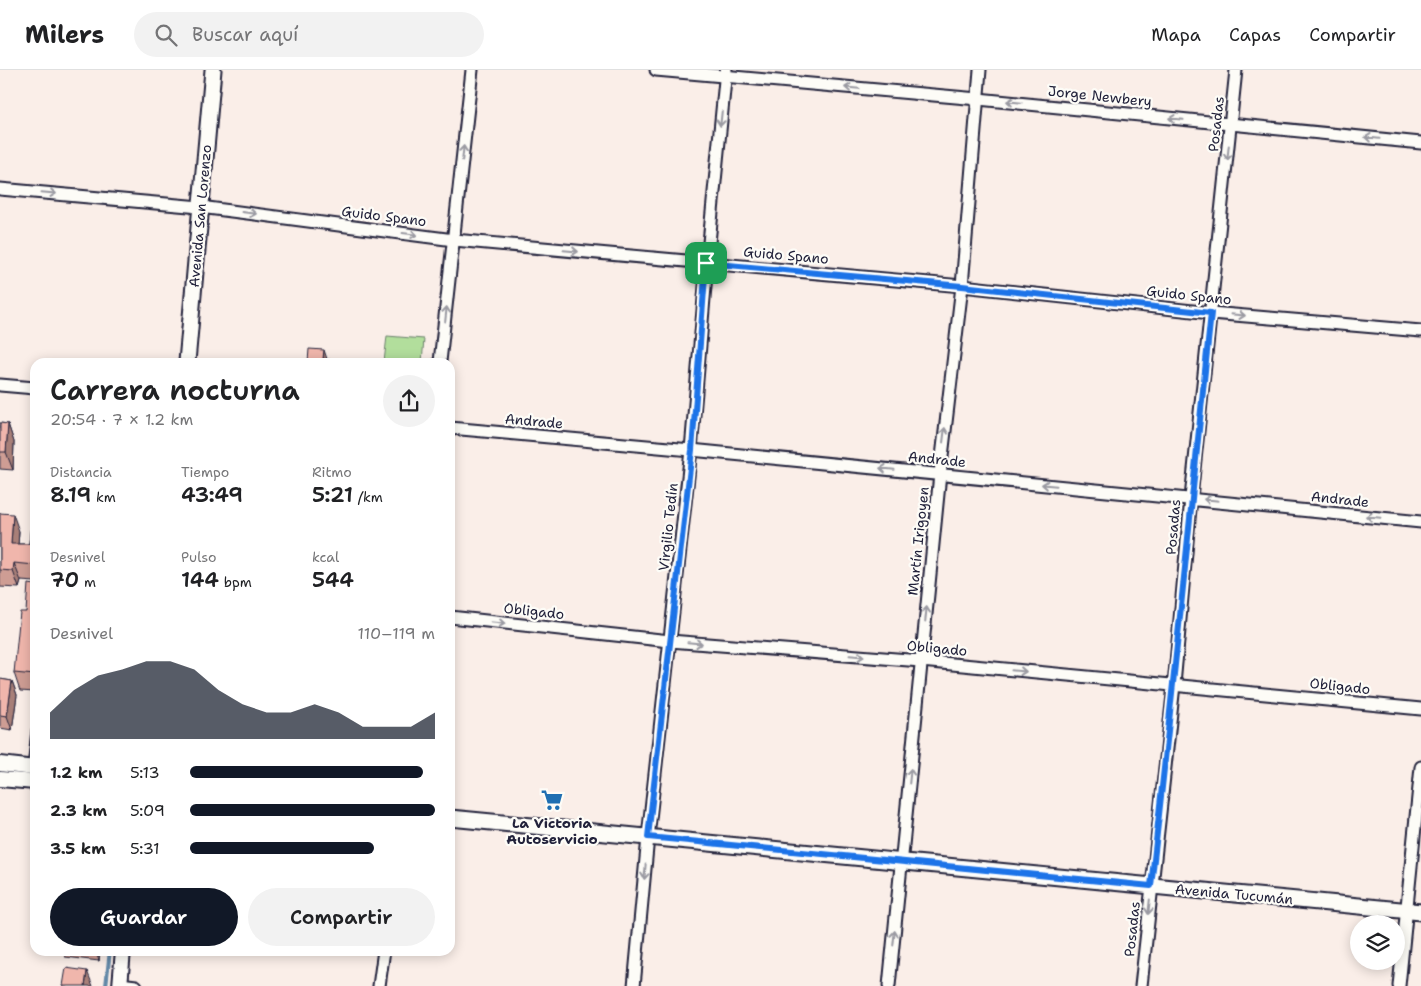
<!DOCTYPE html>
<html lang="es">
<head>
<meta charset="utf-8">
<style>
  :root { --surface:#fff; --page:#f2f2f2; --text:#202124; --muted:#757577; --line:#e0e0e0; --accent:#111827 }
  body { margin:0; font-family:"Shantell Sans",sans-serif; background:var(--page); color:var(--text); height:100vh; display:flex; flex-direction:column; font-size:19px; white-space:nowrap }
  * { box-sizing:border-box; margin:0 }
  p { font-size:16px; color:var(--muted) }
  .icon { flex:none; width:28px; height:28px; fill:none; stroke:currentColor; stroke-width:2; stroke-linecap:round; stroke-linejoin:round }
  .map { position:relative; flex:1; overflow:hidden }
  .details { position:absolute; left:30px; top:288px; width:425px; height:598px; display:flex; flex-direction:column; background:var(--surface); border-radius:15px; box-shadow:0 2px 12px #0003 }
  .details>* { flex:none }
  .controls { position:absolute; left:1350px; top:845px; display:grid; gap:10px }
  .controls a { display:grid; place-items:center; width:55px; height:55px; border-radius:50%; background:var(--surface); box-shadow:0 2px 12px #0003; font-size:25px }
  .pin { position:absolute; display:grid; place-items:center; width:42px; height:42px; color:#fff; margin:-21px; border-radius:10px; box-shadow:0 2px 8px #0006 }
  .round { display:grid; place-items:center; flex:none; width:52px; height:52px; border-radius:26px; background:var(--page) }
  .headline { display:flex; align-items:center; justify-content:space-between; height:85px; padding:0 20px }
  h1 { font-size:28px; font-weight:600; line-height:38px }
  .figures { display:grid; grid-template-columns:repeat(3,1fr); gap:8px; height:85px; padding:5px 20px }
  .figures div { display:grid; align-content:center }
  .figures b { font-size:21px; font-weight:600 }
  .figures small { font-size:14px; font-weight:400 }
  .figures p { font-size:14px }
  .chart { height:140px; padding:10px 20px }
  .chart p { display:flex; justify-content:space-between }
  .chart svg { width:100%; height:90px; margin-top:5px; fill:var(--accent); opacity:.7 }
  .button { display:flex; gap:10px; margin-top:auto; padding:10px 20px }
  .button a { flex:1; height:58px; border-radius:30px; background:var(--accent); color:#fff; font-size:20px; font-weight:600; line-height:58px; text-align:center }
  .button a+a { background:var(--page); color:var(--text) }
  ul { padding:0 20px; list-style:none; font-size:16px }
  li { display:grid; grid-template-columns:80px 60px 1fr; align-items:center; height:38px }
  li i { height:12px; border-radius:6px; background:var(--accent) }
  header { display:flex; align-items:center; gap:30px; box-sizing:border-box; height:70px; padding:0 25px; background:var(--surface); border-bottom:1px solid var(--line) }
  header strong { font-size:24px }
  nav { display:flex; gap:28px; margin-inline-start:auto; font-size:18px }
  .search { width:350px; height:45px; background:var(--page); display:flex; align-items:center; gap:12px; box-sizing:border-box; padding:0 18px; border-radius:28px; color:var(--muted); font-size:19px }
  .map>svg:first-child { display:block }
  .grass { fill:#b2de9c; stroke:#6a806c }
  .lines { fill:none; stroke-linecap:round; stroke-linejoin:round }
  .stream { stroke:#6388a7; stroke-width:4 }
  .service-casing { stroke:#22223b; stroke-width:9 }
  .minor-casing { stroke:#22223b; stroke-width:15 }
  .tertiary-casing { stroke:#22223b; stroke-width:18 }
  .secondary-casing { stroke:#22223b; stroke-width:19 }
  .service { stroke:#fdfcf7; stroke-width:5.5 }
  .minor { stroke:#fdfcf7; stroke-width:11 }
  .tertiary { stroke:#fdfcf7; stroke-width:14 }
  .secondary { stroke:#fdfcf7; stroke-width:15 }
  .wall { fill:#ce9d94; stroke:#22223b }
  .shaded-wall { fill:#a87f78; stroke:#22223b }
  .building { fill:#f0b6ac; stroke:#22223b }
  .oneway { stroke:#9a9aa2 }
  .route-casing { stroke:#fff; stroke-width:10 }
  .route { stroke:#1a73e8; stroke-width:6 }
  .labels { text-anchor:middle; stroke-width:4.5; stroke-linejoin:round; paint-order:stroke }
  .street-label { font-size:14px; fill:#22223b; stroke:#fdfcf7 }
  .poi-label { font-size:14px; font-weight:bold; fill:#22223b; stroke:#fdfcf7 }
</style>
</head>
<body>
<header>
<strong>Milers</strong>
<div class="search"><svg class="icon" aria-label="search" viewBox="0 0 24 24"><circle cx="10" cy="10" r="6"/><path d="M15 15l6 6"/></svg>Buscar aquí</div>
<nav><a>Mapa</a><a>Capas</a><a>Compartir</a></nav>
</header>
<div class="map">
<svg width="1421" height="916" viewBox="0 0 1421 916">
  <rect width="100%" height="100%" fill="#faeee8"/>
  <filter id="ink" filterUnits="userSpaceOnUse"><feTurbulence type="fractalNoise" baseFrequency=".02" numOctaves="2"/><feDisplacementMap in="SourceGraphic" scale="10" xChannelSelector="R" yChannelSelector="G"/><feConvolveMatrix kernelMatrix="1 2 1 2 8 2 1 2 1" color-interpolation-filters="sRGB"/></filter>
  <g filter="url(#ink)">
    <polygon class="grass" points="387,266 424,269 422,292 384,292"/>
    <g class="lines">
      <polyline class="stream" points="106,916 110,880"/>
      <g class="service-casing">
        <polyline id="service" points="31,697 35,660"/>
      </g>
      <g class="minor-casing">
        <g id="minor">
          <polyline points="656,0 978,29 1421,73"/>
          <polyline points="0,119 200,137 454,170 962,216 1211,243 1421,261"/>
          <polyline points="440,292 472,0"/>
          <polyline points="0,315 35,318"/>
          <polyline points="450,358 691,380 1421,452"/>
          <polyline points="450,547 670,571 921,591 1421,639"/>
          <polyline points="120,914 136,916"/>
          <polyline points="379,916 384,880"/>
          <polyline points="634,916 648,767 691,380 707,193 726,0"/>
          <polyline points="889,916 940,404 962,216 980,0"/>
          <polyline points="1141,916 1174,615 1191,428 1236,0"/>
          <polyline points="1399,916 1421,697"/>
        </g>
      </g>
      <g class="tertiary-casing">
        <g id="tertiary">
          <polyline points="0,694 35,698"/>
          <polyline points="0,709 35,712"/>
          <polyline points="120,916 123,880"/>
        </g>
      </g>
      <g class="secondary-casing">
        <g id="secondary">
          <polyline points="187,292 213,0"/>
          <polyline points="450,748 1421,842"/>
        </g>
      </g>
      <use href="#service" class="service"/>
      <use href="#minor" class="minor"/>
      <use href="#tertiary" class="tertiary"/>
      <use href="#secondary" class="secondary"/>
    </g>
    <g class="wall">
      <polygon points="0,353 8,354 14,372 13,400 0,399"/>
      <polygon points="35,414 35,512 21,511 19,518 0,517 0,443 19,461 18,474 29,474"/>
      <polygon points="35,515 35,622 20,621 14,603 26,542"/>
      <polygon points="0,609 12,611 17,625 12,660 0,658"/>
      <polygon points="63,880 100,880 99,891 65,887"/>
    </g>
    <g class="shaded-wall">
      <polygon points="324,280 328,292 323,289"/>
      <polygon points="8,354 14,372 13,400 6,382"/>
      <polygon points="13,444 19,461 17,492 11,474"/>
      <polygon points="14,493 21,511 19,518 13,501"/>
      <polygon points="12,611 17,625 12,660 7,646"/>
      <polygon points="96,880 100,880 99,891 96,882"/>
      <polygon points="87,901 93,916 85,916"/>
    </g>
    <g class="building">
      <polygon points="309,279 324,280 323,289 371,292 308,292"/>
      <polygon points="0,353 8,354 6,382 0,382"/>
      <polygon points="35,414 35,495 14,493 13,501 0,500 0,443 13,444 11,474 29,474"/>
      <polygon points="28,514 35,515 35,605 14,603 20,542 26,542"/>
      <polygon points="0,609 12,611 7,646 0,645"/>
      <polygon points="80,880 96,880 96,882"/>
      <polygon points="66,898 87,901 85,916 63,916"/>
    </g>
    <defs><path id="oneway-shaft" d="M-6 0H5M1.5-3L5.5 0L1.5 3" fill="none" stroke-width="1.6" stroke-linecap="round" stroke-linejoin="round" transform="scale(1.25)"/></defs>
    <g class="oneway">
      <use href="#oneway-shaft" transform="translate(852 18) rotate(-175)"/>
      <use href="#oneway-shaft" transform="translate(1014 32) rotate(-174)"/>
      <use href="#oneway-shaft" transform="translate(721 49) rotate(96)"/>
      <use href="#oneway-shaft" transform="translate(1176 49) rotate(-174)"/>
      <use href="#oneway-shaft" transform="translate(1372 68) rotate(-174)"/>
      <use href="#oneway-shaft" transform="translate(463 83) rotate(-84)"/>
      <use href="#oneway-shaft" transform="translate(1228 83) rotate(96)"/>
      <use href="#oneway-shaft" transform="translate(49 123) rotate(5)"/>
      <use href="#oneway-shaft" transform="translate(249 143) rotate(7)"/>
      <use href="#oneway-shaft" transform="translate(410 164) rotate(7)"/>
      <use href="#oneway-shaft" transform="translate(571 181) rotate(5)"/>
      <use href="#oneway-shaft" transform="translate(446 244) rotate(-84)"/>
      <use href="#oneway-shaft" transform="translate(1238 245) rotate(5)"/>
      <use href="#oneway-shaft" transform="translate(944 365) rotate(-83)"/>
      <use href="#oneway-shaft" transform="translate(887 399) rotate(-174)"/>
      <use href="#oneway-shaft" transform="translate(1049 415) rotate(-175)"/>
      <use href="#oneway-shaft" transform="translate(1211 430) rotate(-174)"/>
      <use href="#oneway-shaft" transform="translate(1373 447) rotate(-174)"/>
      <use href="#oneway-shaft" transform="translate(926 544) rotate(-84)"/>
      <use href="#oneway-shaft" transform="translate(498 553) rotate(6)"/>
      <use href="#oneway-shaft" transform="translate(695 573) rotate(5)"/>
      <use href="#oneway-shaft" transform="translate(857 586) rotate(5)"/>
      <use href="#oneway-shaft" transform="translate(1019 601) rotate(5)"/>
      <use href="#oneway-shaft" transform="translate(910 706) rotate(-84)"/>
      <use href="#oneway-shaft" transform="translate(645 802) rotate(95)"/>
      <use href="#oneway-shaft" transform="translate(1149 837) rotate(96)"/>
      <use href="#oneway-shaft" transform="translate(894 868) rotate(-84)"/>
    </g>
  </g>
  <g class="lines" filter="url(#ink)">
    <g class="route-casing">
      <path id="route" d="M706 193 962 216 1211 243C1191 434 1173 625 1151 816L648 767 692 380Z"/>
    </g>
    <use href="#route" class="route"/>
  </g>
  <defs>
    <g id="supermarket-bare" transform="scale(1.725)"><path d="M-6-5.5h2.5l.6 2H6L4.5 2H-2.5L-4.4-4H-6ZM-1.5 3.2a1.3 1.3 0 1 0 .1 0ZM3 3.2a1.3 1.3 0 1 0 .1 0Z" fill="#1f6fb2" stroke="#fdfcf7" stroke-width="2.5" paint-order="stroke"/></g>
  </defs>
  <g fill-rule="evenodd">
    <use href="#supermarket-bare" x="552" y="730"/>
  </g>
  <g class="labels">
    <g class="street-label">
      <text transform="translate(1100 26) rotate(6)" y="5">Jorge Newbery</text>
      <text transform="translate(1216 54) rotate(-84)" y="5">Posadas</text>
      <text transform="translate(200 146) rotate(-85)" y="5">Avenida San Lorenzo</text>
      <text transform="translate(384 146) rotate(7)" y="5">Guido Spano</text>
      <text transform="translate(786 185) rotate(5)" y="5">Guido Spano</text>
      <text transform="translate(1189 225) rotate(6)" y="5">Guido Spano</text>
      <text transform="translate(534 351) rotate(5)" y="5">Andrade</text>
      <text transform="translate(937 389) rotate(6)" y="5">Andrade</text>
      <text transform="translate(1340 429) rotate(6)" y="5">Andrade</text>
      <text transform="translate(668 457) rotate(-84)" y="5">Virgilio Tedín</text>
      <text transform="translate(1173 457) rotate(-85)" y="5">Posadas</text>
      <text transform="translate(918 471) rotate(-84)" y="5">Martín Irigoyen</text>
      <text transform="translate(534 541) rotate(6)" y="5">Obligado</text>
      <text transform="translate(937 578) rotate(5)" y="5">Obligado</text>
      <text transform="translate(1340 616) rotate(6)" y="5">Obligado</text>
      <text transform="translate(1234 824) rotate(5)" y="5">Avenida Tucumán</text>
      <text transform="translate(1132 859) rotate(-84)" y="5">Posadas</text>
    </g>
    <g class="poi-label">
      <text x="552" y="758">La Victoria<tspan x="552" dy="16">Autoservicio</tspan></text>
    </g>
  </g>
</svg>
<div class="controls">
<a><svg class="icon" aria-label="layers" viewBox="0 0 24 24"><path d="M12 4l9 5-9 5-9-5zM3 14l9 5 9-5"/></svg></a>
</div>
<div class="pin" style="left:706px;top:193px;background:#1e9e55"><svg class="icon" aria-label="arrive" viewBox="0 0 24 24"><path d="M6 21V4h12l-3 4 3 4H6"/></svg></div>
<section class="details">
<div class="headline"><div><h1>Carrera nocturna</h1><p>20:54 · 7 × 1.2 km</p></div><a class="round"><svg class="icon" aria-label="share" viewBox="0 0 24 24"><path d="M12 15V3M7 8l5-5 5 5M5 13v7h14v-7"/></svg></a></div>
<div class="figures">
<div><p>Distancia</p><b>8.19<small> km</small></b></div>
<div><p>Tiempo</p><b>43:49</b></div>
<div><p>Ritmo</p><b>5:21<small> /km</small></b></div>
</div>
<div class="figures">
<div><p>Desnivel</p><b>70<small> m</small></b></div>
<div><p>Pulso</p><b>144<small> bpm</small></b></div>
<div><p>kcal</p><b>544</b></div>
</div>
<div class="chart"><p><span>Desnivel</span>110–119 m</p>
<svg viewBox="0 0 160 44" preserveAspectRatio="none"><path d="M0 44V31L10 20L20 13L30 10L40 6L50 6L60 10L70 20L80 27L90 31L100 31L110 27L120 31L130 38L140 38L150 38L160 31V44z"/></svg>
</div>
<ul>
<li><b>1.2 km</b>5:13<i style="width:95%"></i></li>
<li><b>2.3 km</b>5:09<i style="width:100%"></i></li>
<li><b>3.5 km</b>5:31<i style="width:75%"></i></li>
</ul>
<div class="button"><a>Guardar</a><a>Compartir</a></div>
</section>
</div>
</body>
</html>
